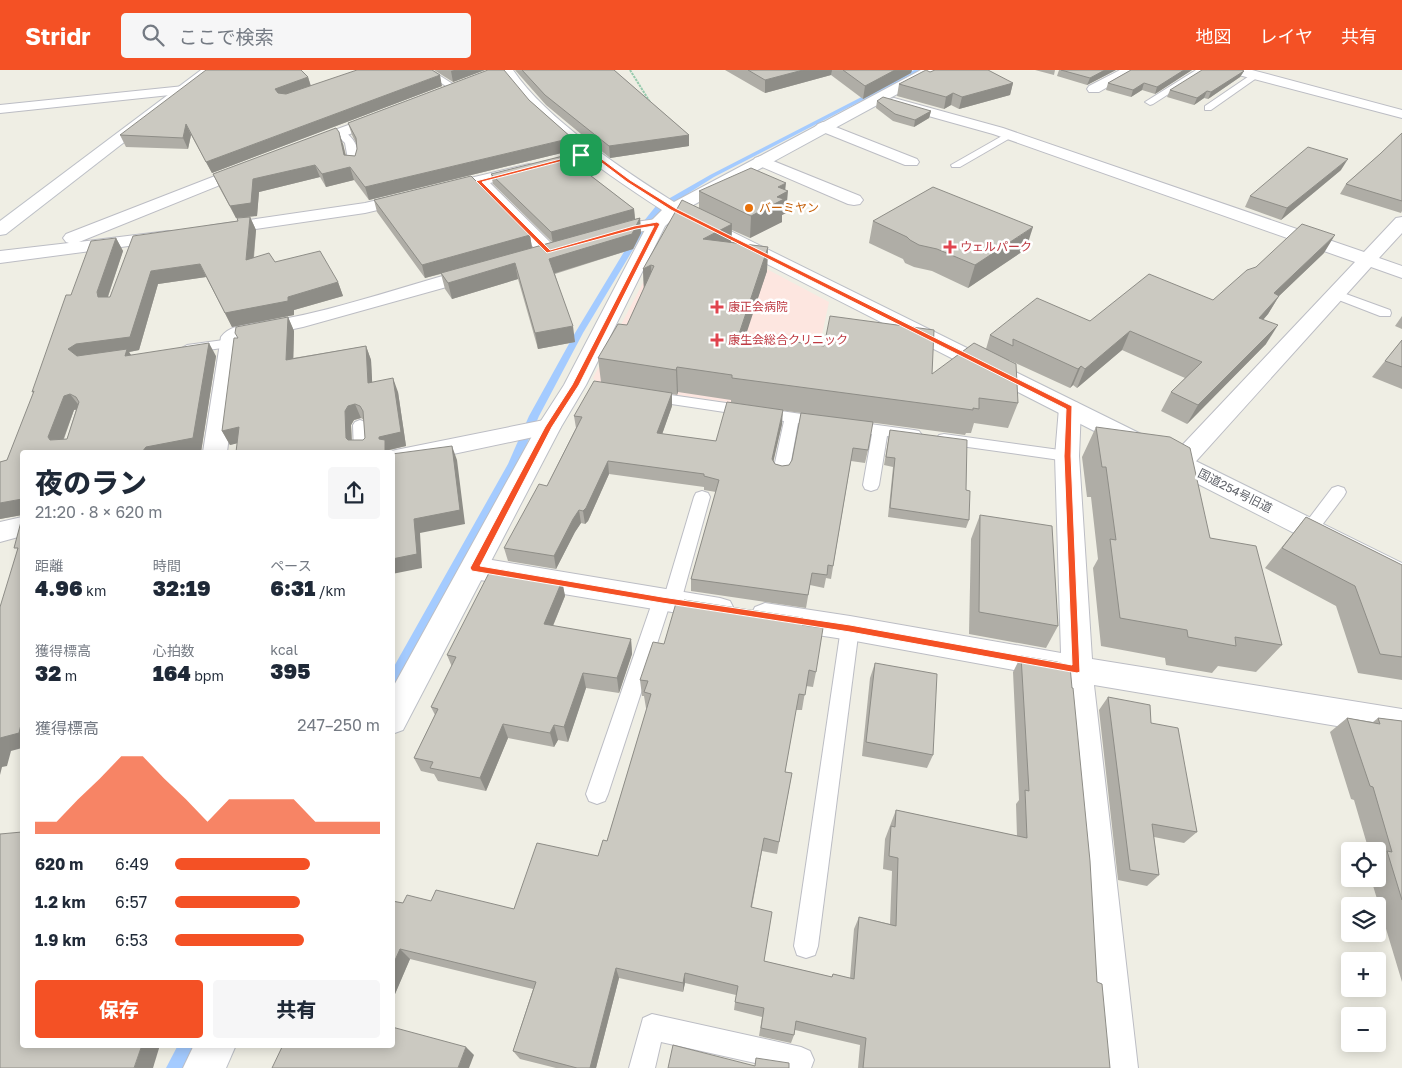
<!DOCTYPE html>
<html lang="ja">
<head>
<meta charset="utf-8">
<style>
  :root { --surface:#fff; --page:#f6f6f7; --text:#1f2937; --muted:#747a83; --accent:#f45125 }
  body { margin:0; font-family:"Golos Text","Noto Sans JP",sans-serif; background:var(--page); color:var(--text); height:100vh; display:flex; flex-direction:column; font-size:19px; white-space:nowrap }
  * { box-sizing:border-box; margin:0 }
  p { font-size:16px; color:var(--muted) }
  .icon { flex:none; width:28px; height:28px; fill:none; stroke:currentColor; stroke-width:2; stroke-linecap:round; stroke-linejoin:round }
  .map { position:relative; flex:1; overflow:hidden }
  .side { position:absolute; left:20px; top:380px; width:375px; height:598px; display:flex; flex-direction:column; background:var(--surface); border-radius:5px; box-shadow:0 2px 12px #0003 }
  .side>* { flex:none }
  .fabs { position:absolute; left:1341px; top:772px; display:grid; gap:10px }
  .fabs a { display:grid; place-items:center; width:45px; height:45px; border-radius:5px; background:var(--surface); box-shadow:0 2px 12px #0003; font-size:25px }
  .pin { position:absolute; display:grid; place-items:center; width:42px; height:42px; color:#fff; margin:-21px; border-radius:10px; box-shadow:0 2px 8px #0006 }
  .round { display:grid; place-items:center; flex:none; width:52px; height:52px; border-radius:5px; background:var(--page) }
  .summary { display:flex; align-items:center; justify-content:space-between; height:85px; padding:0 15px }
  h1 { font-size:28px; font-weight:800; line-height:38px }
  .metrics { display:grid; grid-template-columns:repeat(3,1fr); gap:8px; height:85px; padding:5px 15px }
  .metrics div { display:grid; align-content:center }
  .metrics b { font-size:21px; font-weight:800 }
  .metrics small { font-size:14px; font-weight:400 }
  .metrics p { font-size:14px }
  .chart { height:140px; padding:10px 15px }
  .chart p { display:flex; justify-content:space-between }
  .chart svg { width:100%; height:90px; margin-top:5px; fill:var(--accent); opacity:.7 }
  .cta { display:flex; gap:10px; margin-top:auto; padding:10px 15px }
  .cta a { flex:1; height:58px; border-radius:5px; background:var(--accent); color:#fff; font-size:20px; font-weight:800; line-height:58px; text-align:center }
  .cta a+a { background:var(--page); color:var(--text) }
  ul { padding:0 15px; list-style:none; font-size:16px }
  li { display:grid; grid-template-columns:80px 60px 1fr; align-items:center; height:38px }
  li i { height:12px; border-radius:6px; background:var(--accent) }
  header { display:flex; align-items:center; gap:30px; box-sizing:border-box; height:70px; padding:0 25px; background:var(--accent); color:#fff }
  header strong { font-size:24px }
  nav { display:flex; gap:28px; margin-inline-start:auto; font-size:18px }
  .search { width:350px; height:45px; background:var(--page); display:flex; align-items:center; gap:12px; box-sizing:border-box; padding:0 18px; border-radius:5px; color:var(--muted); font-size:19px }
  .map>svg:first-child { display:block }
  .medical { fill:#fde6e0 }
  .lines { fill:none; stroke-linecap:round; stroke-linejoin:round }
  .stream { fill:#a4cbff; fill-rule:evenodd }
  .lane-casing { stroke:#bcbdc4; stroke-width:2 }
  .street-casing { stroke:#bcbdc4; stroke-width:2 }
  .secondary-casing { stroke:#bcbfc6; stroke-width:2 }
  .path { stroke:#97caad; stroke-width:2; stroke-dasharray:2.5 1; stroke-linecap:butt }
  .lane { fill:#fff; fill-rule:evenodd }
  .street { fill:#fff; fill-rule:evenodd }
  .secondary { fill:#fff; fill-rule:evenodd }
  .wall { fill:#afada6; fill-rule:evenodd }
  .shaded-wall { fill:#8e8d87 }
  .building { fill:#cbc9c1; stroke:#8e8d87; fill-rule:evenodd }
  .route { fill:#f45125; stroke:#fff; fill-rule:evenodd }
  .food-dot { fill:#e8710a; stroke:#fff; stroke-width:2 }
  .health-dot { fill:#e0444e; stroke:#fff; stroke-width:2 }
  .labels { text-anchor:middle; stroke-width:5; stroke-linejoin:round; paint-order:stroke }
  .far-food-label { font-size:12px; fill:#c56008; stroke:#fff; text-anchor:start }
  .far-health-label { font-size:12px; fill:#be3a42; stroke:#fff; text-anchor:start }
  .far-street-label { font-size:12px; fill:#5c5f66; stroke:#fff }
</style>
</head>
<body>
<header>
<strong>Stridr</strong>
<div class="search"><svg class="icon" aria-label="search" viewBox="0 0 24 24"><circle cx="10" cy="10" r="6"/><path d="M15 15l6 6"/></svg>ここで検索</div>
<nav><a>地図</a><a>レイヤ</a><a>共有</a></nav>
</header>
<div class="map">
<svg width="1402" height="998" viewBox="0 0 1402 998">
  <rect width="100%" height="100%" fill="#efeee4"/>
  <polygon class="medical" points="693,160 829,232 805,343 599,314 593,308 669,163"/>
  <g class="lines">
    <g class="stream">
      <polygon points="914,0 921,0 714,107 662,140 646,158 583,263 539,346 518,394 396,617 392,618 392,600 508,394 529,346 575,263 639,157 656,136 710,105"/>
      <polygon points="178,975 195,975 184,998 166,998"/>
    </g>
    <g class="lane-casing">
      <g id="lane">
        <polygon points="421,0 431,0 459,18 458,20 452,20"/>
        <polygon points="1196,0 1206,0 1153,34 1150,35 1145,32"/>
        <polygon points="1255,2 1259,5 1258,7 1211,40 1205,40 1205,36"/>
        <path d="M340 60C354 64 363 84 358 97H350L349 95 345 73 335 63Z"/>
        <polygon points="1009,62 1012,63 1012,67 960,97 952,97 951,95"/>
        <polygon points="1335,220 1390,240 1391,243 1390,246 1380,246 1331,227 1329,224"/>
        <polygon points="231,269 238,273 236,276 187,283 180,279 187,275"/>
        <polygon points="650,322 822,347 827,349 829,352 827,355 822,357 798,353 789,402 787,406 781,407 775,406 773,402 784,351 645,330 643,327 645,324"/>
        <polygon points="360,350 365,352 367,355 369,382 354,382 353,355 355,352"/>
        <polygon points="848,351 914,360 919,361 922,365 919,369 914,370 887,366 879,415 877,419 871,421 865,419 863,415 872,364 843,359 841,356 843,353"/>
        <polygon points="944,364 1067,381 1072,382 1075,386 1072,390 1067,391 939,373 936,369 939,365"/>
        <polygon points="1338,416 1344,418 1346,422 1344,426 1316,463 1310,465 1304,463 1302,459 1304,455 1332,418"/>
        <polygon points="702,421 708,423 710,427 681,531 678,536 669,537 608,724 605,731 597,734 589,731 586,724 653,530 656,525 665,524 694,427 696,423"/>
        <polygon points="850,550 857,553 859,558 818,876 815,885 806,888 797,885 794,876 841,558 843,553"/>
        <polygon points="652,944 801,977 810,981 814,990 811,998 778,998 661,972 655,998 629,998 643,948"/>
      </g>
    </g>
    <g class="street-casing">
      <g id="street">
        <polygon points="1120,0 1137,0 1099,22 1089,22 1087,19 1089,16"/>
        <polygon points="1229,0 1252,0 1402,40 1402,48 1231,3"/>
        <polygon points="184,16 189,17 191,20 189,23 0,43 0,35"/>
        <polygon points="894,28 1003,58 1364,182 1396,148 1402,147 1402,163 1379,188 1402,196 1402,208 1371,197 1189,399 1180,401 1171,399 1168,393 1171,387 1355,192 993,64 889,35 887,32 889,29"/>
        <polygon points="384,42 389,43 391,46 389,49 311,79 299,79 297,76 299,73"/>
        <polygon points="823,52 917,89 919,92 917,95 905,95 818,60 815,57 818,54"/>
        <polygon points="761,86 860,126 863,130 860,134 854,135 848,134 755,94 753,91 755,88"/>
        <polygon points="251,92 257,94 259,97 257,100 79,172 168,161 174,162 177,166 174,170 0,193 0,181 69,173 66,172 63,168 66,164"/>
        <polygon points="529,94 535,96 537,99 535,102 490,113 556,178 558,182 556,186 549,188 542,186 475,117 365,143 215,165 209,164 206,160 209,156 215,155 365,133"/>
        <polygon points="657,149 663,150 666,154 663,158 637,162 604,171 598,170 595,166 598,162 635,152"/>
        <path d="M479 196 486 198 489 202 486 206 303 257 241 270 227 382H203L221 267C231 252 261 253 278 250 345 238 412 213 479 196Z"/>
        <polygon points="1070,331 1078,333 1081,338 1079,386 1092,589 1402,639 1402,667 1094,615 1138,998 1096,998 1063,609 850,570 765,557 755,553 751,545 755,537 765,533 850,546 1061,583 1055,386 1059,338 1062,333"/>
        <polygon points="549,349 557,352 561,357 557,362 392,397 392,382 386,382"/>
        <polygon points="22,447 22,466 0,472 0,452"/>
        <polygon points="474,487 720,528 730,531 734,539 730,547 720,550 474,509 464,505 460,498 464,491"/>
      </g>
    </g>
    <g class="secondary-casing">
      <g id="secondary">
        <polygon points="201,0 217,0 6,164 0,165 0,151"/>
        <path d="M499 0H513C546 49 623 100 674 132L921 0H938L936 3 686 139 1402 493V516L1392 513 675 147 665 156 586 315 561 357 403 660 392 664V619L537 357 564 315 648 154 662 140C605 103 537 57 499 0Z"/>
        <polygon points="194,975 236,975 226,998 183,998"/>
      </g>
    </g>
    <polyline class="path" points="630,0 650,32"/>
    <use href="#lane" class="lane"/>
    <use href="#street" class="street"/>
    <use href="#secondary" class="secondary"/>
  </g>
  <g class="wall">
    <polygon points="434,0 485,0 453,12"/>
    <polygon points="515,0 614,0 689,65 689,76 610,88 546,35"/>
    <polygon points="725,0 912,0 911,3 863,29 831,5 765,23"/>
    <polygon points="1035,0 1055,0 1054,5"/>
    <polygon points="1059,0 1116,0 1087,15 1057,6"/>
    <polygon points="1131,0 1192,0 1155,24 1142,20 1131,27 1106,20 1108,13"/>
    <polygon points="1244,1 1240,7 1208,29 1204,28 1194,35 1167,27 1170,20"/>
    <polygon points="930,2 1013,13 1010,25 959,39 951,35 944,39 897,26 899,14"/>
    <polygon points="308,7 311,16 442,16 212,103 191,65 188,79 126,77 120,65"/>
    <polygon points="529,30 572,68 574,80 369,130 354,110 326,117 320,107 259,122 257,146 236,148 219,117 213,104 343,74 346,85 355,86 357,79 357,75 352,65 348,53"/>
    <polygon points="877,31 931,41 929,48 914,57 893,51 876,38"/>
    <polygon points="1402,63 1402,141 1401,143 1340,124 1346,114 1380,84"/>
    <polygon points="1341,100 1281,150 1245,137 1250,126"/>
    <polygon points="491,104 594,105 591,106 634,139 635,149 640,148 641,163 633,179 555,204 575,272 538,279 518,209 452,229 445,219 441,204 425,208 377,142 374,130 530,165 532,178 552,172 493,114"/>
    <path d="M786 120V143L782 145V152L750 168 732 160 731 172 768 177 767 201 745 265 932 304 986 279 990 265 1090 251 1213 230 1324 183 1279 226 1268 244 1263 250 1266 274 1187 354 1161 341 1171 322 1185 308 1122 280 1077 318 1073 315 1070 318 1009 290 1018 333 1008 358 974 353 971 363H966L965 365 764 338 782 354 773 391 775 394 782 396 789 395 792 390 801 343 868 380 865 393 851 391 831 509 826 508 824 518 810 515 806 538 691 521V509L716 422 704 420V417L609 404 588 451 585 454 581 453 575 462 556 499 508 491 504 478 547 416 576 358 574 346 601 312 598 288 627 255 644 218 643 199 699 138V121ZM678 322 731 330V332L716 371 662 364 672 336V324L677 325Z"/>
    <path d="M250 147 256 160 254 188 275 192 338 212 343 226 294 240V245L232 257 206 207 158 214 139 280 129 282 131 285 216 286 201 382H22V445L0 449V392L7 390 34 323 32 322 116 168 123 181 108 227H110L238 151ZM74 340H76L67 369H64Z"/>
    <polygon points="873,151 1026,179 968,218 932,201 914,197 905,193 903,189 869,173"/>
    <polygon points="1402,246 1402,259 1395,256"/>
    <path d="M288 247 294 261 293 288 366 276 371 290 372 312 398 322 406 376 389 380 237 373 230 375 222 361 238 268ZM361 348 364 350 365 368 363 370H352L351 355 354 350Z"/>
    <polygon points="1402,270 1402,319 1372,307"/>
    <polygon points="1096,357 1210,468 1282,575 1256,602 1218,596 1212,603 1166,595 1165,588 1101,576 1093,498 1098,489 1091,427 1087,427 1082,387"/>
    <polygon points="890,360 966,420 969,450 966,458 888,447 893,397 884,395"/>
    <polygon points="980,445 1058,556 1046,578 969,564 971,469"/>
    <polygon points="1306,447 1402,495 1402,610 1358,603 1336,536 1265,498"/>
    <polygon points="562,511 565,526 553,556 631,569 632,584 619,623 586,618 568,672 558,670 554,677 508,668 486,721 438,711 434,704 421,701 414,688 435,645 431,637 452,597 447,585"/>
    <polygon points="802,555 816,602 813,617 806,616 802,640 796,640 785,702 792,703 777,784 762,781 752,837 764,891 832,907 833,904 850,908 854,859 859,847 890,854 892,801 883,799 885,769 896,740 1017,766 1016,734 1019,730 1013,602 1021,586 1097,912 1110,998 858,998 860,975 795,960 794,965 791,973 759,966 762,947 734,940 736,925 685,913 683,922 619,908 596,998 556,998 520,989 513,981 533,919 410,889 392,931 392,831 403,833 431,831 514,839 598,786 607,771 647,638 646,638 644,626 642,626 640,610 664,574"/>
    <polygon points="875,593 933,685 927,698 862,686 870,608"/>
    <polygon points="1108,627 1151,653 1197,762 1184,773 1154,767 1159,805 1147,816 1118,810 1099,640"/>
    <polygon points="1347,648 1373,652 1378,648 1402,651 1402,912 1371,809 1378,809 1378,781 1369,781 1354,730 1351,729 1330,662"/>
  </g>
  <g class="shaded-wall">
    <polygon points="454,0 485,0 453,12 451,1"/>
    <polygon points="803,0 832,0 831,5 765,23 765,10"/>
    <polygon points="895,0 912,0 911,3 863,29 865,16"/>
    <polygon points="1105,0 1116,0 1087,15 1090,8"/>
    <polygon points="1184,0 1192,0 1155,24 1157,17"/>
    <polygon points="1244,1 1240,7 1208,29 1211,22"/>
    <polygon points="440,5 442,16 212,103 206,92"/>
    <polygon points="308,7 311,17 279,30 275,19"/>
    <polygon points="1013,13 1010,25 959,39 962,27"/>
    <polygon points="1144,13 1142,20 1131,27 1133,20"/>
    <polygon points="1207,21 1204,28 1194,35 1197,28"/>
    <polygon points="953,23 951,35 944,39 946,27"/>
    <polygon points="931,41 929,48 914,57 915,50"/>
    <polygon points="186,54 191,65 188,79 183,68"/>
    <polygon points="339,62 343,74 348,98 350,97 354,110 326,117 322,104 344,85"/>
    <polygon points="689,65 689,76 610,88 609,76"/>
    <polygon points="572,68 574,80 369,130 365,117"/>
    <polygon points="1348,89 1341,100 1281,150 1287,138"/>
    <polygon points="315,95 320,107 259,122 257,146 236,148 230,136 253,109"/>
    <polygon points="593,95 594,105 583,110 582,99"/>
    <polygon points="786,113 785,122 788,121 786,143 782,145 782,152 750,168 751,146 778,117"/>
    <polygon points="634,139 635,149 553,173 551,162"/>
    <polygon points="250,147 256,160 252,203 246,190"/>
    <polygon points="640,148 641,163 633,179 552,204 549,189"/>
    <polygon points="732,154 731,178 703,169"/>
    <polygon points="1033,157 1026,179 968,218 975,195"/>
    <polygon points="530,165 532,178 425,208 422,195"/>
    <polygon points="1335,165 1324,183 1279,226 1268,244 1248,267 1274,223"/>
    <polygon points="116,168 123,181 105,235 98,227 97,222"/>
    <polygon points="768,177 767,201 738,289 739,264"/>
    <polygon points="515,193 518,209 452,229 448,213"/>
    <polygon points="200,194 206,207 158,214 139,280 129,282 136,293 77,293 68,279 151,201"/>
    <polygon points="651,195 652,219 644,223 643,199"/>
    <polygon points="338,212 343,226 294,240 294,245 232,257 225,243 288,227"/>
    <polygon points="288,247 294,261 293,304 286,290"/>
    <polygon points="1278,255 1266,274 1187,354 1198,335"/>
    <polygon points="573,256 575,272 538,279 535,263"/>
    <polygon points="1130,261 1122,280 1077,318 1085,299"/>
    <polygon points="209,273 216,286 201,382 142,382"/>
    <polygon points="366,276 371,290 373,327 368,313"/>
    <polygon points="1081,296 1073,315 1070,318 1078,299"/>
    <polygon points="677,297 678,322 677,325 676,300"/>
    <polygon points="393,308 398,322 406,376 389,380 390,382 385,382 379,369 379,367"/>
    <polygon points="672,323 672,336 658,376 657,363"/>
    <polygon points="70,324 81,338 74,340 59,381 48,367 64,326"/>
    <polygon points="355,334 361,348 354,350 351,355 352,382 346,368 345,341 348,336"/>
    <polygon points="783,340 782,354 771,402 772,389"/>
    <polygon points="239,357 247,371 230,375 222,361"/>
    <polygon points="452,376 457,390 465,454 420,463 422,498 392,504 392,489"/>
    <polygon points="608,391 609,404 588,451 585,454 583,441"/>
    <polygon points="22,429 22,445 0,449 0,433"/>
    <polygon points="579,440 581,453 575,462 556,499 554,486 573,449"/>
    <polygon points="562,511 565,526 547,570 544,554"/>
    <polygon points="631,569 632,584 619,623 617,608"/>
    <polygon points="583,603 586,618 568,672 564,657"/>
    <polygon points="22,650 22,678 11,681 7,696 2,697 0,705 0,668"/>
    <polygon points="503,654 508,668 486,721 480,708"/>
    <polygon points="554,655 558,670 554,677 550,663"/>
    <polygon points="400,879 410,889 392,931 392,897"/>
    <polygon points="616,898 619,908 596,998 590,998"/>
    <polygon points="685,903 685,913 683,922 683,913"/>
    <polygon points="142,975 160,975 153,998 134,998"/>
    <polygon points="466,977 474,985 469,998 458,998"/>
  </g>
  <g class="building">
    <polygon points="206,0 301,0 308,7 275,19 278,23 286,24 357,0 432,0 440,5 206,92 186,54 183,68 120,65"/>
    <polygon points="488,0 504,0 529,30 572,68 365,117 350,97 322,104 315,95 253,109 251,133 230,136 213,104 336,58 339,62 344,85 355,86 357,79 356,68 348,53"/>
    <polygon points="522,0 614,0 689,65 609,76 545,25"/>
    <polygon points="748,0 803,0 765,10"/>
    <polygon points="843,0 895,0 865,16"/>
    <polygon points="926,0 930,2 935,0 988,0 1013,13 962,27 953,23 946,27 899,14"/>
    <polygon points="1061,0 1105,0 1090,8"/>
    <polygon points="1131,0 1184,0 1157,17 1144,13 1133,20 1108,13"/>
    <polygon points="1202,0 1242,0 1244,1 1211,22 1207,21 1197,28 1170,20"/>
    <polygon points="883,27 931,41 915,50 895,44 877,31"/>
    <polygon points="1402,63 1402,131 1346,114 1380,84"/>
    <polygon points="1308,77 1348,89 1287,138 1250,126"/>
    <polygon points="579,82 593,95 582,99 634,139 551,162 491,104"/>
    <polygon points="751,98 786,113 778,117 788,121 777,127 784,129 751,146 699,121"/>
    <polygon points="471,106 530,165 422,195 374,130"/>
    <polygon points="933,117 1033,157 975,195 937,179 919,175 910,170 907,167 873,151"/>
    <polygon points="682,130 732,154 703,169 768,177 739,264 824,276 830,246 934,260 932,304 974,273 1016,294 1018,333 979,328 979,339 973,338 973,340 732,308 732,305 677,297 676,300 598,288 618,254 627,255 654,196 651,195 643,199"/>
    <path d="M250 147 246 190 269 183 275 192 320 181 338 212 288 227V231L225 243 200 194 151 201 130 267 76 274 68 279 77 286 127 279 125 286 209 273 193 368 146 377 142 382H22V429L0 433V392L7 390 34 321 32 322 66 225H71L91 171 116 168 97 222 98 227H110L133 166 238 151 237 148ZM70 324 76 327 79 332 67 369 50 370 48 367 64 326Z"/>
    <polygon points="640,148 632,164 549,189 573,256 535,263 515,193 448,213 441,203"/>
    <polygon points="1302,154 1335,165 1274,223 1279,226 1259,248 1278,255 1198,335 1171,322 1202,292 1130,261 1085,299 1081,296 1078,299 1013,269 1013,276 990,265 1037,228 1090,251 1149,204 1213,230 1247,200 1256,197"/>
    <path d="M288 247 286 290 366 276 368 313 393 308 401 362 379 367V369L385 370V382H236L239 357 222 361 234 268H238L235 263 236 257ZM355 334 360 336 363 341 365 368 363 370H348L346 368 345 341 348 336Z"/>
    <polygon points="1402,270 1402,297 1385,291"/>
    <polygon points="594,311 672,323 657,363 716,371 727,332 783,340 772,389 775,394 782,396 789,395 792,390 801,343 873,352 868,380 853,378 833,496 828,495 827,505 812,503 808,525 691,509 719,410 704,406 704,404 608,391 586,438 583,441 579,440 573,449 554,486 504,478 539,414 547,416 582,347 574,346"/>
    <polygon points="1096,357 1170,367 1190,378 1210,468 1256,476 1282,575 1235,567 1236,576 1188,567 1187,560 1120,548 1110,469 1116,470 1106,397 1102,397"/>
    <polygon points="890,360 967,370 966,420 970,421 969,450 890,438 895,388 886,387"/>
    <polygon points="452,376 460,440 414,449 417,484 392,489 392,384"/>
    <polygon points="980,445 1052,456 1058,556 979,542"/>
    <polygon points="1306,447 1402,495 1402,587 1380,584 1355,516 1282,478"/>
    <polygon points="22,448 22,650 19,663 0,668 0,537 18,478 14,478"/>
    <polygon points="491,499 562,511 544,554 631,569 617,608 583,603 564,657 554,655 550,663 503,654 480,708 430,698 433,692 414,688 438,639 431,637 456,587 447,585"/>
    <polygon points="684,530 803,548 802,555 823,558 816,602 809,600 805,625 799,624 785,702 792,703 779,772 764,768 751,837 772,842 764,891 832,907 833,904 854,909 859,847 896,856 898,788 889,786 891,756 895,757 896,740 1027,768 1025,720 1029,721 1021,586 1057,592 1070,596 1072,618 1073,618 1090,791 1097,912 1102,914 1110,998 863,998 866,968 796,951 794,965 761,958 764,938 735,932 738,916 685,903 683,913 616,898 590,998 577,998 513,981 536,912 400,879 392,897 392,831 403,833 407,825 431,831 436,820 514,839 537,773 598,786 603,770 607,771 651,624 644,622 648,611 640,610 653,572 664,574 676,533 683,534"/>
    <polygon points="875,593 937,604 933,685 866,672"/>
    <polygon points="1108,627 1150,635 1151,653 1178,658 1197,762 1152,754 1159,805 1130,800"/>
    <polygon points="1347,648 1380,654 1378,648 1402,651 1402,830 1387,781 1392,782 1373,717 1370,716"/>
    <polygon points="22,762 22,975 142,975 134,998 0,998 0,764"/>
    <polygon points="392,957 466,977 458,998 272,998 283,975 392,975"/>
    <polygon points="673,975 755,996 756,988 789,993 789,998 668,998"/>
  </g>
  <path class="route" d="M591 81 630 110 675 138 1072 336 1071 386 1080 602 1077 603 850 562 662 533 472 501 470 498 545 357 572 315 654 156 636 159 547 183 476 111ZM590 84 627 112 671 140 1066 339 1064 386 1072 595 850 555 662 527 480 496 552 357 579 315 660 154 657 152 634 156 550 180 482 112Z"/>
  <circle class="food-dot" cx="749" cy="138" r="5"/>
  <g class="health-dot">
    <path d="M947.5 169.5h5v5h5v5h-5v5h-5v-5h-5v-5h5z"/>
    <path d="M714.5 229.5h5v5h5v5h-5v5h-5v-5h-5v-5h5z"/>
    <path d="M714.5 262.5h5v5h5v5h-5v5h-5v-5h-5v-5h5z"/>
  </g>
  <g class="labels">
    <g class="far-food-label">
      <text x="759" y="142">バーミヤン</text>
    </g>
    <g class="far-health-label">
      <text x="960" y="181">ウェルパーク</text>
      <text x="728" y="241">康正会病院</text>
      <text x="728" y="274">康生会総合クリニック</text>
    </g>
    <g class="far-street-label">
      <text transform="translate(1235 421) rotate(27)" y="4">国道254号旧道</text>
    </g>
  </g>
</svg>
<div class="fabs">
<a><svg class="icon" aria-label="locate" viewBox="0 0 24 24"><circle cx="12" cy="12" r="6"/><path d="M12 2v4M12 18v4M2 12h4M18 12h4"/></svg></a>
<a><svg class="icon" aria-label="layers" viewBox="0 0 24 24"><path d="M12 4l9 5-9 5-9-5zM3 14l9 5 9-5"/></svg></a>
<a>+</a>
<a>−</a>
</div>
<div class="pin" style="left:581px;top:85px;background:#1e9e55"><svg class="icon" aria-label="arrive" viewBox="0 0 24 24"><path d="M6 21V4h12l-3 4 3 4H6"/></svg></div>
<section class="side">
<div class="summary"><div><h1>夜のラン</h1><p>21:20 · 8 × 620 m</p></div><a class="round"><svg class="icon" aria-label="share" viewBox="0 0 24 24"><path d="M12 15V3M7 8l5-5 5 5M5 13v7h14v-7"/></svg></a></div>
<div class="metrics">
<div><p>距離</p><b>4.96<small> km</small></b></div>
<div><p>時間</p><b>32:19</b></div>
<div><p>ペース</p><b>6:31<small> /km</small></b></div>
</div>
<div class="metrics">
<div><p>獲得標高</p><b>32<small> m</small></b></div>
<div><p>心拍数</p><b>164<small> bpm</small></b></div>
<div><p>kcal</p><b>395</b></div>
</div>
<div class="chart"><p><span>獲得標高</span>247–250 m</p>
<svg viewBox="0 0 160 44" preserveAspectRatio="none"><path d="M0 44V38L10 38L20 27L30 17L40 6L50 6L60 17L70 27L80 38L90 27L100 27L110 27L120 27L130 38L140 38L150 38L160 38V44z"/></svg>
</div>
<ul>
<li><b>620 m</b>6:49<i style="width:66%"></i></li>
<li><b>1.2 km</b>6:57<i style="width:61%"></i></li>
<li><b>1.9 km</b>6:53<i style="width:63%"></i></li>
</ul>
<div class="cta"><a>保存</a><a>共有</a></div>
</section>
</div>
</body>
</html>
